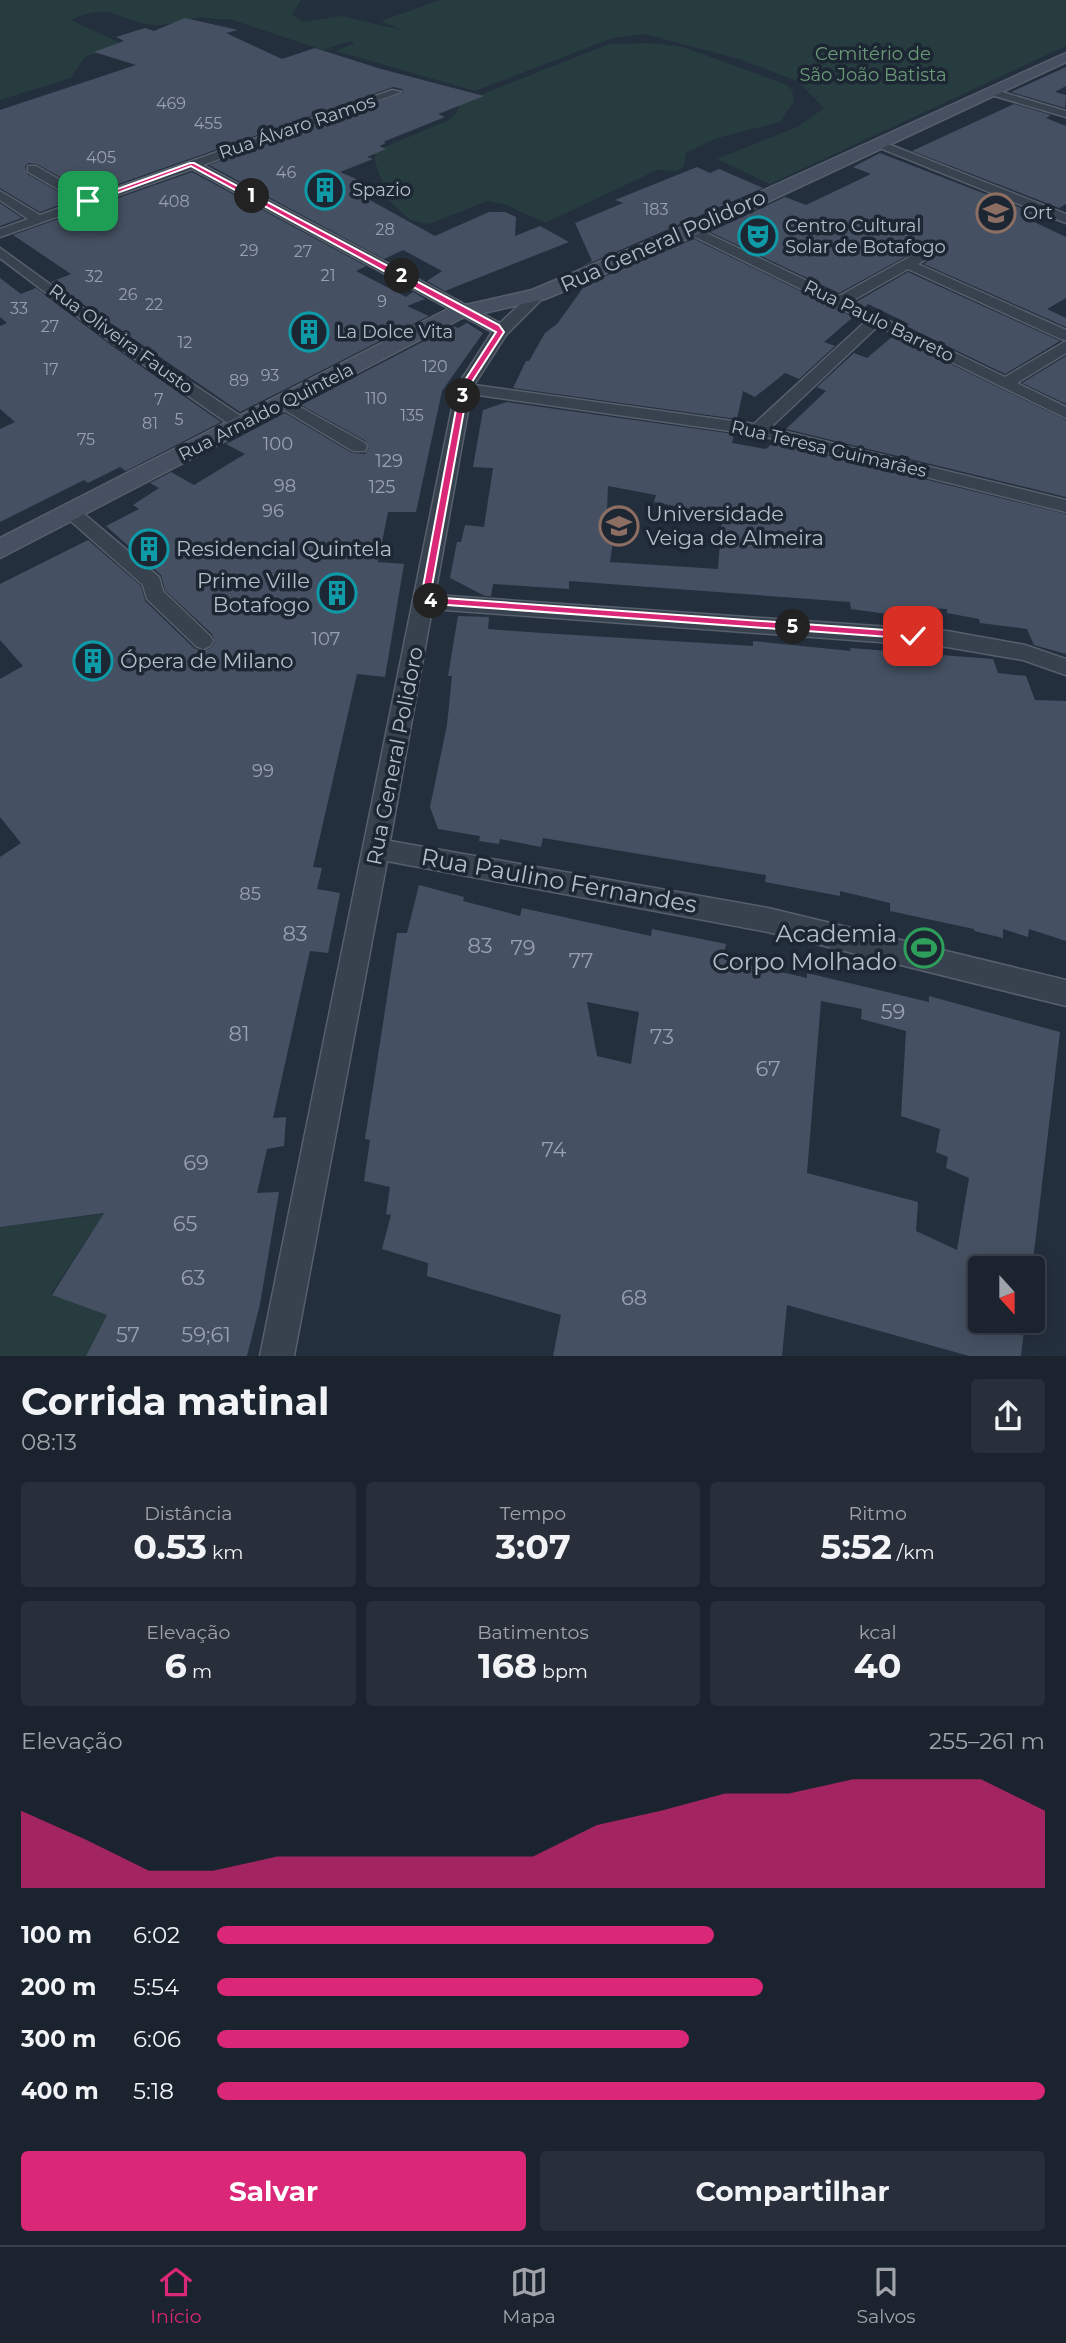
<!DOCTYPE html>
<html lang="pt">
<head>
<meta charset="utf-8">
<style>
  :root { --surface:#1b232e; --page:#282f3a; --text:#f1f3f6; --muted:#a0a4aa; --line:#39404a; --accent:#db2777 }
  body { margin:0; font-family:Montserrat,sans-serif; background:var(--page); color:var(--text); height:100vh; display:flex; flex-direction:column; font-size:26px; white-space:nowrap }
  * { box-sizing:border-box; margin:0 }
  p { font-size:23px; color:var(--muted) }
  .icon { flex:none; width:38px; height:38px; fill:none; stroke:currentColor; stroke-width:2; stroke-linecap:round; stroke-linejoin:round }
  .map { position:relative; height:1356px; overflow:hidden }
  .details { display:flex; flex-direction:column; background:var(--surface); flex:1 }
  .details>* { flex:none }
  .needle { width:46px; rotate:159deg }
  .buttons { position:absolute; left:968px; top:1256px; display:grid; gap:14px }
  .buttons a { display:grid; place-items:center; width:77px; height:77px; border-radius:7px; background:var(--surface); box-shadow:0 4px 18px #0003,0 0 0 2px var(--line); font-size:35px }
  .pin { position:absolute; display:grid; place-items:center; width:60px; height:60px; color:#fff; margin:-30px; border-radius:14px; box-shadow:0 4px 10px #0006 }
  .km { position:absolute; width:35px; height:35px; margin:-18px; border-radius:50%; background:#222; color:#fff; font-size:19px; line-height:35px; text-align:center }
  .round { display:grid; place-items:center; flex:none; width:74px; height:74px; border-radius:7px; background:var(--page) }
  .headline { display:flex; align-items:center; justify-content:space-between; height:119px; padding:0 21px }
  h1 { font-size:38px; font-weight:700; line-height:52px }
  .metrics { display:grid; grid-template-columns:repeat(3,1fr); gap:10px; height:119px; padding:7px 21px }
  .metrics div { display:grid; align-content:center; border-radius:7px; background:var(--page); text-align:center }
  .metrics b { font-size:35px; font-weight:700 }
  .metrics small { font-size:19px; font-weight:400 }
  .metrics p { font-size:19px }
  .chart { height:196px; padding:14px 21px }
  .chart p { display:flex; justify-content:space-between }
  .chart svg { width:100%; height:126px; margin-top:7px; fill:var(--accent); opacity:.7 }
  .cta { display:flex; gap:14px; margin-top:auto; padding:14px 21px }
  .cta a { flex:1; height:80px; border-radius:7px; background:var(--accent); color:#fff; font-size:28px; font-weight:700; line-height:80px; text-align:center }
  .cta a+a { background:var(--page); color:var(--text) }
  ul { padding:0 21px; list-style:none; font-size:23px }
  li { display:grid; grid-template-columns:112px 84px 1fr; align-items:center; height:52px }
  li i { height:18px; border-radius:9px; background:var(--accent) }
  .tabs { display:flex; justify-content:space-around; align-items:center; height:98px; border-top:2px solid var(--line); background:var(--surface); font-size:19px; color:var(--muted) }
  .tabs a { display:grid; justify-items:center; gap:4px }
  .tabs .current { color:var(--accent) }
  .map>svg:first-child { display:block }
  .green { fill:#263c3f }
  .building { fill:#455162; fill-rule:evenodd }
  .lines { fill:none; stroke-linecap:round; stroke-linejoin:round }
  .minor-casing { stroke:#565f6c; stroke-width:3 }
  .secondary-casing { stroke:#565f6c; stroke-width:3 }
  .minor { fill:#38414e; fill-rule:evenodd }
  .secondary { fill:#465061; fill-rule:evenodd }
  .route { fill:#db2777; stroke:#fff; stroke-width:2 }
  .labels { text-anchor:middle; stroke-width:7; stroke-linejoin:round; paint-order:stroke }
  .far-number-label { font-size:16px; fill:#98a1af }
  .far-park-label { font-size:18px; fill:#6b9a76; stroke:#1d2633 }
  .far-street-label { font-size:18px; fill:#b4bcc9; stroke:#1d2633 }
  .far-poi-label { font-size:18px; fill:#b4bcc9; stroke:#1d2633; text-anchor:start }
  .number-label { font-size:18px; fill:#98a1af }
  .street-label { font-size:21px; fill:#b4bcc9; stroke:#1d2633 }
  .poi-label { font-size:21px; fill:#b4bcc9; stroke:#1d2633; text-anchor:start }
  .near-number-label { font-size:21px; fill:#98a1af }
  .near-street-label { font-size:24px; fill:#b4bcc9; stroke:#1d2633 }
  .near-poi-label { font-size:24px; fill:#b4bcc9; stroke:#1d2633; text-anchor:end }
</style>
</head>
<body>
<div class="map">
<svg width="1066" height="1356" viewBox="0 0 1066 1356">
  <rect width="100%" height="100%" fill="#242f3e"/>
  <g class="green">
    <path d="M0 0H301L292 15 305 22 341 16 402 30 381 21 440 0H1066V46L770 184 717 159 797 127 824 108 797 81 739 59 645 34 613 38 475 91 336 51 355 43 350 41 323 50 230 19C219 21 209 17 198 18 183 19 170 26 155 25 117 22 114 0 71 20L120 43 84 58 71 78 0 100Z"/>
    <polygon points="649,43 683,47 785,84 792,90 794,101 780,122 714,139 686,153 684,167 677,171 657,170 545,223 504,204 487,201 429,224 410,220 377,190 382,182 375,162 375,151 449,120 456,114 460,103 609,44"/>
    <polygon points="103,1214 51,1294 107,1315 86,1356 0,1356 0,1227"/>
  </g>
  <g class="building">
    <polygon points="185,18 238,30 226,33 282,59 315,48 381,69 484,96 438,114 445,117 383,142 386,143 379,146 386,149 367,157 373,159 340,172 387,192 368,199 435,236 489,212 505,212 516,217 515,236 540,226 569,242 445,291 427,281 442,271 403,250 384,259 209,165 403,93 402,89 393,87 90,194 37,164 28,163 25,166 27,174 73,200 40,212 0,188 0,110 136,65 94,52 124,41 116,37 145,28 154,31"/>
    <polygon points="1066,67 1066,86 1055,92 1066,95 1065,108 1011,92"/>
    <polygon points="1014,104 1051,115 1046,118 1066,126 1066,204 1059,208 912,151"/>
    <polygon points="880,153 1044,217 1034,222 1066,237 1066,298 1047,309 1066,318 1066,327 924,264 935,256 932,247 921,248 839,293 710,232 785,197 806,205 871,174 853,167"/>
    <polygon points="697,167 710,173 719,169 763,188 581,267 592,261 575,223 623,203 615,200"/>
    <polygon points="192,172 366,266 356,271 406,297 413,292 425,299 407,306 429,316 240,412 51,282 71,274 13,235"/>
    <polygon points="0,203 22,218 0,226"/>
    <polygon points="694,239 853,317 824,342 835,346 799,379 785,373 755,397 743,391 737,419 513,388 526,361 529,361 545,333 557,324 583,288 580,287"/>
    <polygon points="908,272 1060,341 1005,374 906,326 909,324 868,304 865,307 856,302"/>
    <polygon points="0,278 21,294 36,288 112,346 221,422 126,471 120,467 88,483 84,480 0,522 0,429 15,422 0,409 0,326 7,323 0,317"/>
    <polygon points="467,323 483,333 442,391 416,512 388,512 378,562 404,564 385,677 357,674 313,867 322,868 317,889 340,893 328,953 310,951 273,1118 286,1117 284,1146 267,1149 257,1193 279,1192 260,1304 247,1356 86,1356 107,1315 52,1295 104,1213 0,1227 0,857 21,843 0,817 0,679 23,666 0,640 0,584 88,540 141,586 145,601 194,648 202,651 211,648 215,642 212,634 165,590 161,575 106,526 139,509 133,505 159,488 150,483 171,472 194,485 245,454 226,444 285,413 352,453 365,454 369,448 366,441 301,405 453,326 458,328"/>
    <polygon points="893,336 1066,420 1066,497 786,429 826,391 817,387 854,353 867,358"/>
    <polygon points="1066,356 1066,404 1022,383"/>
    <path d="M507 402 734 434 732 443 766 449 774 442 1066 514V654L1034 645 1027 629 980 623 979 619 947 613V609L900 607 902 616 851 609 850 602 569 581V589L493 584 491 596H485L450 578 457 542H461L465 525 484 527 493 468 473 467 483 410ZM608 486 656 495 654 502 722 515 718 569 610 562 613 541 606 534Z"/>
    <polygon points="458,616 489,617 488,629 542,633 753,646 753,641 851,651 850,648 993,659 998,673 1026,676 1035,700 1066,701 1066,941 1029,929 1028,937 1003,929 1003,938 974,931 974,929 890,911 890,903 840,891 840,896 765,882 766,875 543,838 541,847 500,839 499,844 479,841 480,836 438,829 430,807 447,725 452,676 448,676"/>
    <path d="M419 885 464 897 463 901 520 916 522 908 651 936 652 929 726 944 723 959 807 978V973L929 1002V996L1060 1032 1032 1269H980V1321H1025L1021 1356H969L787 1305 782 1356H553L561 1315 427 1276 428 1263 382 1249 391 1215 386 1214 390 1187 364 1181 370 1140 365 1139 397 933H407ZM821 1001 862 1009 861 1019 906 1031 901 1116 940 1129 936 1152 948 1157 946 1168 969 1178 957 1250 916 1231 918 1202 807 1173ZM587 1002 639 1012 631 1064 597 1056Z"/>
  </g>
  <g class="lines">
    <g class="minor-casing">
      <g id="minor">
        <polygon points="992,89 1066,111 1066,117 988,94 987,92"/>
        <polygon points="392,90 401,92 203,165 500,323 533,292 543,292 543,298 506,335 474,385 754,424 866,321 687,233 687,227 692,226 839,296 922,250 932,250 932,256 918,264 1066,330 1066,340 1061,339 908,269 850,302 1005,377 1066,341 1066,353 1017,383 1066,407 1066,418 878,326 770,428 1066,500 1066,512 758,435 471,394 435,595 947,631 1025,645 1066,659 1066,675 1023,660 947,647 432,609 390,841 768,908 1066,980 1066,1006 768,932 387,861 294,1356 260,1356 456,388 492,332 192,169 0,237 0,229 28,219 0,200 0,191 40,215 79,201 28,172 28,166 36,166 90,197"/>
        <polygon points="875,142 883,142 1066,214 1066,223 875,146"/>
        <polygon points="0,248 124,338 248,421 250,425 248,429 236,429 114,344 0,258"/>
        <polygon points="284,398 365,443 367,447 365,451 353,451 278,406 276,403"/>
        <polygon points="71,506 77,508 159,577 163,591 210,636 213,641 210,646 203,649 196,646 147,599 143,585 65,516 62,512"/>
      </g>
    </g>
    <g class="secondary-casing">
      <polygon id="secondary" points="1066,53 1066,62 699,234 545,299 462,318 0,558 0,538 448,309 532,290 685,226"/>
    </g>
    <use href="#minor" class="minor"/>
    <use href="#secondary" class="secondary"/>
  </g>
  <polygon class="route" points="190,163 194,163 499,325 504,332 468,388 430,597 913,632 918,636 917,639 420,603 460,388 496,332 191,166 90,203 84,201"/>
  <defs>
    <g id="building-ring" transform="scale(2.0125)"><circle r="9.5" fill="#1d2633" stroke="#0f9aa8" stroke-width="1.5"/><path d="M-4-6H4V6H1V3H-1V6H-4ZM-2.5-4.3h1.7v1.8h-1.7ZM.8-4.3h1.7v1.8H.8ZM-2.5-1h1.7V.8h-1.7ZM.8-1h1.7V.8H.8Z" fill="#0f9aa8"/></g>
    <g id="school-ring" transform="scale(2.0125)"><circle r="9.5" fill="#1d2633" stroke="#8d6e63" stroke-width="1.5"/><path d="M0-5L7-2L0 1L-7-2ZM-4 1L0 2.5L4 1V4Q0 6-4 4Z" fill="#8d6e63"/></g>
    <g id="theatre-ring" transform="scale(2.0125)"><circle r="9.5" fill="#1d2633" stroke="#0f9aa8" stroke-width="1.5"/><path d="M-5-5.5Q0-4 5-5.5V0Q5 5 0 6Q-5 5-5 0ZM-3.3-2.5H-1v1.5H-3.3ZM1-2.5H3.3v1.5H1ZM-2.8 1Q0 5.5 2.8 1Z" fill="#0f9aa8"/></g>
    <g id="university-ring" transform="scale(2.0125)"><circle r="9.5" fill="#1d2633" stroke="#8d6e63" stroke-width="1.5"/><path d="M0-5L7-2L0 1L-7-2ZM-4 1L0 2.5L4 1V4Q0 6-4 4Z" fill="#8d6e63"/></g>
    <g id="stadium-ring" transform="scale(2.0125)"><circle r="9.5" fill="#1d2633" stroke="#2e9e5b" stroke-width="1.5"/><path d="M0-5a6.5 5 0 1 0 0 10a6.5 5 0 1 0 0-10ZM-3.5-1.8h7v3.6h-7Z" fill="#2e9e5b"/></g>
  </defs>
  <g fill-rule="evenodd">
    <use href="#building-ring" x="325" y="190"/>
    <use href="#school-ring" x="996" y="213"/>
    <use href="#theatre-ring" x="758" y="236"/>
    <use href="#building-ring" x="309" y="332"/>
    <use href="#university-ring" x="619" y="526"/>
    <use href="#building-ring" x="149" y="549"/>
    <use href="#building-ring" x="337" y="593"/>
    <use href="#building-ring" x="93" y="661"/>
    <use href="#stadium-ring" x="924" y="948"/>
  </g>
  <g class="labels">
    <g class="far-number-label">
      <text x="171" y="109">469</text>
      <text x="208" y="129">455</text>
      <text x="101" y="163">405</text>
      <text x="286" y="178">46</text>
      <text x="174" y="207">408</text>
      <text x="656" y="215">183</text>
      <text x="385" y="235">28</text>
      <text x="249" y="256">29</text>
      <text x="303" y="257">27</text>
      <text x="328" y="281">21</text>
      <text x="94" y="282">32</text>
      <text x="128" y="300">26</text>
      <text x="382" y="307">9</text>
      <text x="154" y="310">22</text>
      <text x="19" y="314">33</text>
      <text x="50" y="332">27</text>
      <text x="185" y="348">12</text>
      <text x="435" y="372">120</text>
      <text x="51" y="375">17</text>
      <text x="270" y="381">93</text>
      <text x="239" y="386">89</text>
      <text x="376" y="404">110</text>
      <text x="159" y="405">7</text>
      <text x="412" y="421">135</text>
      <text x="179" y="425">5</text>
      <text x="150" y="429">81</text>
      <text x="86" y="445">75</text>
    </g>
    <g class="far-park-label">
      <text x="873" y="60">Cemitério de<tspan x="873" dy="21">São João Batista</tspan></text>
    </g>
    <g class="far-street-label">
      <text transform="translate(297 127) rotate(-19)" y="6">Rua Álvaro Ramos</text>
      <text transform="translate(879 321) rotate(26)" y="6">Rua Paulo Barreto</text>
      <text transform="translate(121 339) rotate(36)" y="6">Rua Oliveira Fausto</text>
      <text transform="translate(266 412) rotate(-27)" y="6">Rua Arnaldo Quintela</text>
      <text transform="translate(829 449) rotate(13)" y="6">Rua Teresa Guimarães</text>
    </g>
    <g class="far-poi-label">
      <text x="352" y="196">Spazio</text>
      <text x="1023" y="219">Ort</text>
      <text x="785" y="232">Centro Cultural<tspan x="785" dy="21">Solar de Botafogo</tspan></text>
      <text x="336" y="338">La Dolce Vita</text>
    </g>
    <g class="number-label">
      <text x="278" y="450">100</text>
      <text x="389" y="467">129</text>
      <text x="285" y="492">98</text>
      <text x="382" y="493">125</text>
      <text x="273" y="517">96</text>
      <text x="326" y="645">107</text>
      <text x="263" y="777">99</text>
      <text x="250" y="900">85</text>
    </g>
    <g class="street-label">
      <text transform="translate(663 241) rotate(-24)" y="7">Rua General Polidoro</text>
      <text transform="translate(395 756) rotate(-79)" y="7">Rua General Polidoro</text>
    </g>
    <g class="poi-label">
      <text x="646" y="521">Universidade<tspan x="646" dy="24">Veiga de Almeira</tspan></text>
      <text x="176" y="556">Residencial Quintela</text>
      <text x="310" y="588" text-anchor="end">Prime Ville<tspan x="310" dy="24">Botafogo</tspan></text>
      <text x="120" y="668">Ópera de Milano</text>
    </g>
    <g class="near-number-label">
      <text x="295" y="941">83</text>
      <text x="480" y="953">83</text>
      <text x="523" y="955">79</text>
      <text x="581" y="968">77</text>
      <text x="893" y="1019">59</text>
      <text x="239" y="1041">81</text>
      <text x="662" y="1044">73</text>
      <text x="768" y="1076">67</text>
      <text x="554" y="1157">74</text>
      <text x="196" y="1170">69</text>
      <text x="185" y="1231">65</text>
      <text x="193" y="1285">63</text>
      <text x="634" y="1305">68</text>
      <text x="128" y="1342">57</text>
      <text x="206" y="1342">59;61</text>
    </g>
    <g class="near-street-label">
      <text transform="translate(559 881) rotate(10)" y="8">Rua Paulino Fernandes</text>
    </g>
    <g class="near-poi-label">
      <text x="897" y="942">Academia<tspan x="897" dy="28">Corpo Molhado</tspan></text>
    </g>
  </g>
</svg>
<div class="buttons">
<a><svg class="needle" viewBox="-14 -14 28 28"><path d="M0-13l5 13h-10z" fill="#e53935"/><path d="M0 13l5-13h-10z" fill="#a0a4aa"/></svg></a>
</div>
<div class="pin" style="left:88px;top:201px;background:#1e9e55"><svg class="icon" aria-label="arrive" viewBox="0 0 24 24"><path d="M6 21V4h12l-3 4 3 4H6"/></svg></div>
<div class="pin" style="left:913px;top:636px;background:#d93025"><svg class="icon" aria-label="check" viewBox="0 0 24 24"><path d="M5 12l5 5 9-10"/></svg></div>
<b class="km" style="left:252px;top:196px">1</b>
<b class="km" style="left:402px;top:276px">2</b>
<b class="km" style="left:463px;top:396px">3</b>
<b class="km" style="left:431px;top:601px">4</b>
<b class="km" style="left:793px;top:627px">5</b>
</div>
<section class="details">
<div class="headline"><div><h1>Corrida matinal</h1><p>08:13</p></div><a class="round"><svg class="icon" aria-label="share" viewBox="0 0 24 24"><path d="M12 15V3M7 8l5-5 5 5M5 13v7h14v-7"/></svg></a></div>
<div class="metrics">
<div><p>Distância</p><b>0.53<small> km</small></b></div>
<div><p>Tempo</p><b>3:07</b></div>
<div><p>Ritmo</p><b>5:52<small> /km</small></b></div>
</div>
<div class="metrics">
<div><p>Elevação</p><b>6<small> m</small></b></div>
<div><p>Batimentos</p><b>168<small> bpm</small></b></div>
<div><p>kcal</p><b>40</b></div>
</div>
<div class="chart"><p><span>Elevação</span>255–261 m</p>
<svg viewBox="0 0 160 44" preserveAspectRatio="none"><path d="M0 44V17L10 27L20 38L30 38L40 33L50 33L60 33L70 33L80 33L90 22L100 17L110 11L120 11L130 6L140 6L150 6L160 17V44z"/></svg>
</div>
<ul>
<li><b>100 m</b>6:02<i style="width:60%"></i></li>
<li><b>200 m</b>5:54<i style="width:66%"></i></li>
<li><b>300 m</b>6:06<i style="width:57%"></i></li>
<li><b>400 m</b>5:18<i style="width:100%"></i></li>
</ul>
<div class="cta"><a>Salvar</a><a>Compartilhar</a></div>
</section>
<nav class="tabs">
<a class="current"><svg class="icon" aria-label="home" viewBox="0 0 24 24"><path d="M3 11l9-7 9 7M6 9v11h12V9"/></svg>Início</a>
<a><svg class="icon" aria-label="map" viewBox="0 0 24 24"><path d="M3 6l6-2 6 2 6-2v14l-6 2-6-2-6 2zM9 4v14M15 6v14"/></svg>Mapa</a>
<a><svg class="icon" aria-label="saved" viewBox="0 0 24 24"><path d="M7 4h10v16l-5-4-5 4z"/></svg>Salvos</a>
</nav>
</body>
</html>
